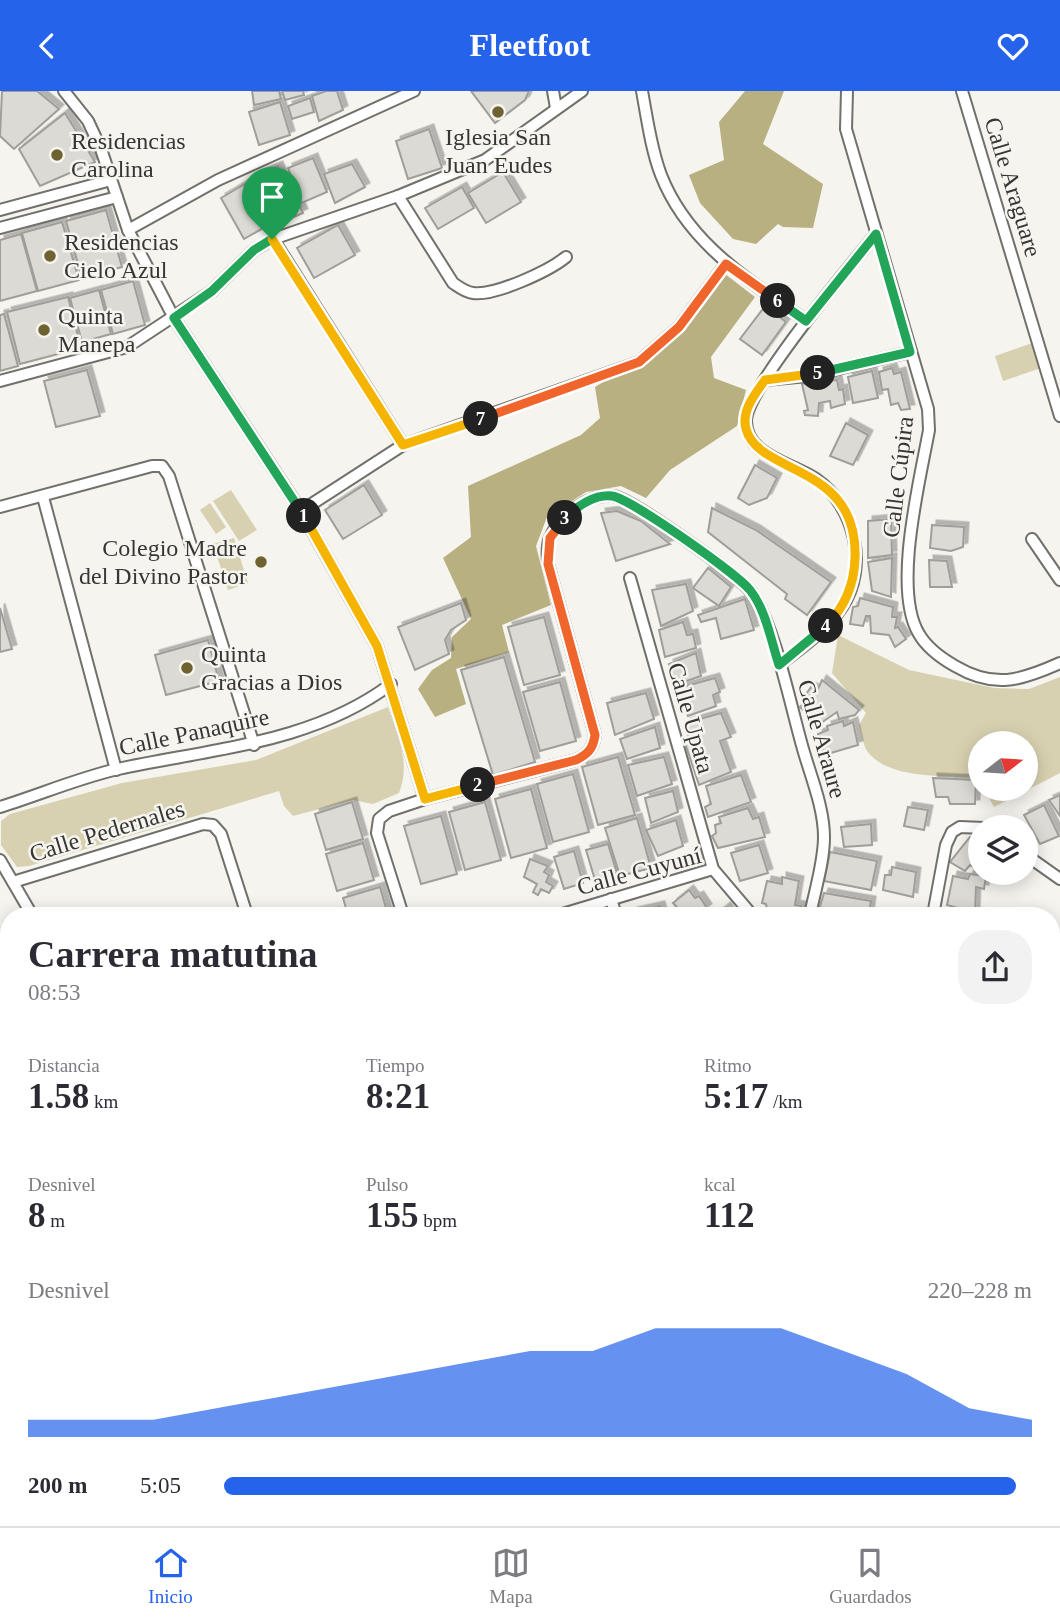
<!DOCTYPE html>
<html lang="es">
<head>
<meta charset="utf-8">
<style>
  :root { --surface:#fff; --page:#f2f2f3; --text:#2b2b33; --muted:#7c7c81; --line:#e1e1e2; --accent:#2563eb }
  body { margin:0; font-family:Georgia,serif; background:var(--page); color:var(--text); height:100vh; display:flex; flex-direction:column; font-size:26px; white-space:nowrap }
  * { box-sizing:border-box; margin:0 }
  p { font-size:23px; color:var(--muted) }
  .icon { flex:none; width:38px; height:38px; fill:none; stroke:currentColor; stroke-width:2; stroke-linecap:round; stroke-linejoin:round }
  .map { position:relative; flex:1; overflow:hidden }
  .details { position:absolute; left:0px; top:816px; width:1060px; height:620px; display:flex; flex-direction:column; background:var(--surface); border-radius:28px 28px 0 0; box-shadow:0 4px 18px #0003 }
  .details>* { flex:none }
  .needle { width:46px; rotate:73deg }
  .tools { position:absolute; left:968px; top:640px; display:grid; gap:14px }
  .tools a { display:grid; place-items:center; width:70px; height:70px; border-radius:50%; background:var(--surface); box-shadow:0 4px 18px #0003; font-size:35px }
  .pin { position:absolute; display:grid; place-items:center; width:60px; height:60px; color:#fff; margin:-72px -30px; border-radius:50% 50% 50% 0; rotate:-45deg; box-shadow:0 0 7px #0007 }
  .pin .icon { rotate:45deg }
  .km { position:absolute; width:35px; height:35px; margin:-18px; border-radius:50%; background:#222; color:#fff; font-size:19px; line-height:35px; text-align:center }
  .round { display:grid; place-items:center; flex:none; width:74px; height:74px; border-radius:28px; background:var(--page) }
  .summary { display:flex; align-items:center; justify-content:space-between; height:119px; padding:0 28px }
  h1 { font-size:38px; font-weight:800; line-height:52px }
  .figures { display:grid; grid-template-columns:repeat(3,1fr); gap:10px; height:119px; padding:7px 28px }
  .figures div { display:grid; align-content:center }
  .figures b { font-size:35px; font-weight:800 }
  .figures small { font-size:19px; font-weight:400 }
  .figures p { font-size:19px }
  .chart { height:196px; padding:14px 28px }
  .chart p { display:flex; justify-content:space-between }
  .chart svg { width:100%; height:126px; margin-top:7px; fill:var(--accent); opacity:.7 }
  ul { padding:0 28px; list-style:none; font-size:23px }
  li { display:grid; grid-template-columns:112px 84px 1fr; align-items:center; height:52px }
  li i { height:18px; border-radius:9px; background:var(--accent) }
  header { display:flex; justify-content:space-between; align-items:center; height:91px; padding:0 28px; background:var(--accent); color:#fff; font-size:32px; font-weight:800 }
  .tab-bar { display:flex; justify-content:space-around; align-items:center; height:98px; border-top:2px solid var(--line); background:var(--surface); font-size:19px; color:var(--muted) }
  .tab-bar a { display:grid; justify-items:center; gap:4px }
  .tab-bar .on { color:var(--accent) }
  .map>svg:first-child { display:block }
  .green { fill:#d8d1b1 }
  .forest { fill:#b9b081 }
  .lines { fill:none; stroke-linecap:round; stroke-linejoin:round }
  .stream { stroke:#bcb283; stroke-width:3.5 }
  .building { fill:#dbdad4; stroke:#9f9e99; stroke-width:2; filter:url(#shadow) }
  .service-casing { stroke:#71706b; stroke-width:9 }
  .minor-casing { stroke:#71706b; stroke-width:14 }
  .primary-casing { stroke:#71706b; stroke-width:21 }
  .motorway-casing { stroke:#71706b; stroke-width:24 }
  .path { stroke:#91918d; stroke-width:2; stroke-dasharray:7 3.5; stroke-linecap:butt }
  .service { stroke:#fff; stroke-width:5 }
  .minor { stroke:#fff; stroke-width:10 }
  .primary { stroke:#fff; stroke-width:18 }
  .motorway { stroke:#fff; stroke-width:21 }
  .split-1-casing { stroke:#fff; stroke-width:14 }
  .split-2-casing { stroke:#fff; stroke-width:14 }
  .split-3-casing { stroke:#fff; stroke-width:14 }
  .split-4-casing { stroke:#fff; stroke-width:14 }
  .split-5-casing { stroke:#fff; stroke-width:14 }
  .split-6-casing { stroke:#fff; stroke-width:14 }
  .split-7-casing { stroke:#fff; stroke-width:14 }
  .split-8-casing { stroke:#fff; stroke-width:14 }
  .split-1 { stroke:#22a559; stroke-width:9 }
  .split-2 { stroke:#f5b400; stroke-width:9 }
  .split-3 { stroke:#f0652b; stroke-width:9 }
  .split-4 { stroke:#22a559; stroke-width:9 }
  .split-5 { stroke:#f5b400; stroke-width:9 }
  .split-6 { stroke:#22a559; stroke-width:9 }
  .split-7 { stroke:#f0652b; stroke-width:9 }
  .split-8 { stroke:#f5b400; stroke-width:9 }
  .poi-dot { fill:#6e6330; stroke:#f5f4ee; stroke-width:2.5 }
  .labels { text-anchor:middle; stroke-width:5; stroke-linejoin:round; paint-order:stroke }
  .poi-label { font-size:24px; fill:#363634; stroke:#f5f4ee; text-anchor:start }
  .street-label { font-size:24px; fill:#363634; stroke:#f5f4ee }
</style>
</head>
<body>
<header><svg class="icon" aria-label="back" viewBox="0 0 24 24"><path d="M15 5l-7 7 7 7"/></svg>Fleetfoot<svg class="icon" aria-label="heart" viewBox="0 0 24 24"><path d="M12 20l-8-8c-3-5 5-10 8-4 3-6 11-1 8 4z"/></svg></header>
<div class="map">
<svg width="1060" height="1435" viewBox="0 0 1060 1435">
  <defs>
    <filter id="shadow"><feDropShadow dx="4.5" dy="-4.5" stdDeviation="0" flood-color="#0004"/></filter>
  </defs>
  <rect width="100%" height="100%" fill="#f5f4ee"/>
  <g class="green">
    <polygon points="1035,251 1044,276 1003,290 995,265"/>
    <polygon points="231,399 257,439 239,450 213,410"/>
    <polygon points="210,412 226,436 216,443 200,419"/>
    <polygon points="234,447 248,492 228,499 213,453"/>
    <path d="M838 544 909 579 994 597 1029 598 1060 586V682L994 716 984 698H1026V653H980V692L977 687C945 684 888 689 867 660 863 653 861 641 859 634L866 622 832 582Z"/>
    <path d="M388 616C398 646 411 672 399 702L373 713 353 709 293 725 284 715 279 700 29 775 17 776 1 754V730L10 723 122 692 256 669Z"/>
    <polygon points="1052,852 1060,855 1060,1425 1052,1404"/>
    <polygon points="0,895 9,913 9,996 0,979"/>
    <polygon points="9,1201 9,1267 0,1268 0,1202"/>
    <polygon points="403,1426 502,1426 516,1435 419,1435"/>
  </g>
  <g class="forest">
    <polygon points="745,0 784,0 763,53 823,93 813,137 783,136 778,133 756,153 733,148 700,112 689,84 724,69 719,31"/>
    <polygon points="725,183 755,206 711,266 714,287 746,299 737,335 670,379 646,407 621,395 586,401 547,426 536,455 551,514 502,534 509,561 456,578 466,613 435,626 418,598 432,579 451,567 452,546 471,528 443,467 471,446 468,395 581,344 600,327 595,296 673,248"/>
  </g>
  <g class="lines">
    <g class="stream">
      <polyline points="0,963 9,975"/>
      <polyline points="1052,1157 1060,1158"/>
    </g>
  </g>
  <g class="building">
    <polygon points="2,0 37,0 59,18 14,58 0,45"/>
    <polygon points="252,0 279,0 281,8 254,14"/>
    <polygon points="282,0 303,0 304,4 285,9"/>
    <polygon points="326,0 337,0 343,19 319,30 312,5"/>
    <polygon points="471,0 529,0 525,9 495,32"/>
    <polygon points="310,7 314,21 292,28 288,15"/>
    <polygon points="280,11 290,44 259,54 249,21"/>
    <polygon points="65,22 95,71 40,95 19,58"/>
    <polygon points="429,38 442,77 408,88 396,50"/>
    <polygon points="313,67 327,101 299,113 303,122 294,126 289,113 271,120 257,84 278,75 287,96 294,93 288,77"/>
    <polygon points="352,73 365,96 335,112 324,83"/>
    <polygon points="503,81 521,111 486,132 468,102"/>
    <polygon points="250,90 274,131 244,148 221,107"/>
    <polygon points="462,96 474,117 438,138 425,117"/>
    <polygon points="106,119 122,176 82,187 66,130"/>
    <polygon points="62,131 79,189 38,200 22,142"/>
    <polygon points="338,134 355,164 314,187 297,157"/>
    <polygon points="21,143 37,200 0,210 0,149"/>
    <polygon points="133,190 145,234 113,243 101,199"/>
    <polygon points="99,199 111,243 82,251 70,207"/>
    <polygon points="68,206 81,257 20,273 7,221"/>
    <polygon points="765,215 786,231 762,264 740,248"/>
    <polygon points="4,223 18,275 0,280 0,224"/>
    <polygon points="892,277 894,283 901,281 910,318 901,319 898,312 891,314 888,298 882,299 879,281"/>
    <polygon points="87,279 100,325 56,336 44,290"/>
    <polygon points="872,280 878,307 853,312 848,286"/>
    <polygon points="837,289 839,299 843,298 845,313 831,317 830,310 819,312 818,325 805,324 804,320 808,319 802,293"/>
    <polygon points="846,332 868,344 853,374 830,365"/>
    <polygon points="755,374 777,387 767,407 749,414 738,407"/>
    <polygon points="364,394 382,424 343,448 325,419"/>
    <polygon points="712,417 756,439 831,491 807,524 785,508 787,503 708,441"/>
    <polygon points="617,420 641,430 670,453 616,470 601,422"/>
    <polygon points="891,428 892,464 868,467 868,430"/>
    <polygon points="932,434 964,436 963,456 951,460 930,457"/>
    <polygon points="892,467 891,506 872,500 868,471"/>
    <polygon points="929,469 947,470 952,496 930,496"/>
    <polygon points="708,477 731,496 719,515 693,497"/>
    <polygon points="686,493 693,520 661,535 652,499"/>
    <polygon points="860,507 893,516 892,526 897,526 895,537 898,536 906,548 895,556 889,544 871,542 870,525 866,525 863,535 850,533 853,516 858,515"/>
    <polygon points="745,508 754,539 721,548 716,527 701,531 698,524"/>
    <polygon points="461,512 466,529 451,539 445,549 449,563 415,579 398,536"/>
    <polygon points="0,517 12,558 0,561"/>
    <polygon points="544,526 560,584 524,594 508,536"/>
    <polygon points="683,531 687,544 693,543 696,557 665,566 659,539"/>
    <polygon points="208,549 219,590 166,604 155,564"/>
    <polygon points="696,562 701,585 675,594 669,573"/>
    <polygon points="504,566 535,671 493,684 461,579"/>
    <polygon points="715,587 720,601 713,604 716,615 688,625 679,597"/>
    <polygon points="822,589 859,619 855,624 839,628 837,621 818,634 800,616 807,609 804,606 811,596 817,600"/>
    <polygon points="560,591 576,650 540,660 523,601"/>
    <polygon points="646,602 654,628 615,644 607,612"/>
    <polygon points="721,622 731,646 720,650 731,681 699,694 684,649 689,647 686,632"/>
    <polygon points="843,630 844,635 853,631 858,654 824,664 818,643 828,639 827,635"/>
    <polygon points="655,636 660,657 627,668 620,648"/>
    <polygon points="618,666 635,724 598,734 582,676"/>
    <polygon points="664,666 672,693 637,705 628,674"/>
    <polygon points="573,683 589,741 553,751 537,693"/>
    <polygon points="741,684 751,711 708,726 705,716 711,713 706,695"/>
    <polygon points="933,687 976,689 975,713 950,713 948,706 936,706"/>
    <polygon points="531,698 547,757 511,767 495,708"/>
    <polygon points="673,700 678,721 651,732 645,707"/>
    <polygon points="1060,704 1060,725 1049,709"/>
    <polygon points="352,711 363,748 326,759 315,723"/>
    <polygon points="485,711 501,769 465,779 449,721"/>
    <polygon points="1044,714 1059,745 1040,753 1024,724"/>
    <polygon points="908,716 928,719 924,739 904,735"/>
    <polygon points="748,717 753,728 759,726 765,746 718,757 712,745 716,742 715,734 721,732 719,726"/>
    <polygon points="441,725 457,783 421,793 404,735"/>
    <polygon points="637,727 651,777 620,785 605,737"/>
    <polygon points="676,729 683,755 658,765 646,739"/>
    <polygon points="871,733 872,754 844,756 841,736"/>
    <polygon points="970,746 980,754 980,780 970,774 965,780 950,771"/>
    <polygon points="363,752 374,789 337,800 326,763"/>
    <polygon points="608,753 617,782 595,789 586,759"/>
    <polygon points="759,754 768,782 740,790 731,762"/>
    <polygon points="574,760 583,792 564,798 554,766"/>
    <polygon points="830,761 877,770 871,799 824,790"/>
    <polygon points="530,768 548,775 544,781 549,784 546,791 553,795 549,802 541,798 538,804 533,801 537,793 524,786"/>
    <polygon points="892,776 916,781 913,806 883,799 885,784 891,784"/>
    <polygon points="970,783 986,785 984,798 976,796 975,822 947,814 953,785 968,788"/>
    <polygon points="782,786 799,790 795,814 801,815 800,824 768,824 766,813 762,812 767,790 782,793"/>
    <polygon points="380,796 388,824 348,824 343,807"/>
    <polygon points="689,799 695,807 699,805 707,817 698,824 684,824 673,812"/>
    <polygon points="824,802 871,810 869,824 818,822"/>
    <polygon points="660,815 663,824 634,824 633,821"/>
    <polygon points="726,816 731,824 716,824"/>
    <polygon points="948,819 973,824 946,824"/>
    <polygon points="9,1186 9,1193 0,1194 0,1187"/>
    <polygon points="4,1395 9,1398 6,1418 0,1415 0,1400"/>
    <polygon points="20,1426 35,1426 24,1435"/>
    <polygon points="41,1426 66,1426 67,1428 61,1435 45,1435"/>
    <polygon points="70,1426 91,1426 94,1430 80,1435"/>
    <polygon points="102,1426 111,1426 115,1431 109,1435"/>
    <polygon points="125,1426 130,1426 136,1435 124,1435 121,1431"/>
    <polygon points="215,1426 219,1426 233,1435 210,1435"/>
    <polygon points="875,1426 1002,1426 994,1435 884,1435"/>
    <polygon points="237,1429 269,1431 267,1435 239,1435"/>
  </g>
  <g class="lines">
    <g class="service-casing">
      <polyline id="service" points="1037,1435 1037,1426"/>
    </g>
    <g class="minor-casing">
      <g id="minor">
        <polyline points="64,0 88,30 101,58 128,139 174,227 301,420 377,555 425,708 389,720 379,728 377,742 403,824"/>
        <polyline points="553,0 556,17"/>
        <path d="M642 0C647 27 651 58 661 84 688 153 749 189 806 230"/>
        <path d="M847 0 846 38 928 318 929 339C920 389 892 499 919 543 927 557 941 567 955 575 994 598 1020 590 1060 572"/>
        <polyline points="962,0 1060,325"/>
        <path d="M398 105 453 192C459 196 465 201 473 202 495 205 549 180 566 166"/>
        <polyline points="0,119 111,89"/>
        <polyline points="0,137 117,106"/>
        <polyline points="128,139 218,89 414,0"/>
        <polyline points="273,148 403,354"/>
        <polyline points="765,289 808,285 910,261"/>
        <polyline points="0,290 127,256 212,200 254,159 273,148 398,105 485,69 582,0"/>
        <polyline points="43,406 116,679"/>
        <polyline points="0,416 152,375 162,375 169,385 254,654"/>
        <polyline points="301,420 403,354 639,271 679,236 726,173"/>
        <polyline points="1032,448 1060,489"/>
        <polyline points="630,487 713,778 752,824"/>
        <path d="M779 574C801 557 826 540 842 516 869 476 855 415 816 388 793 372 746 365 746 330 746 298 851 174 876 143"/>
        <path d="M425 708 576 669C588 663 593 658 595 644L548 473C548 465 546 455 550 447 559 425 589 402 613 405 631 407 741 486 752 502 775 535 791 617 803 658 811 686 824 717 824 746 824 771 815 799 810 824"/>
        <path d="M0 716C39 704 78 687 118 678 210 658 313 652 391 593"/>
        <polyline points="1026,764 1060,788"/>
        <polyline points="0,769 32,824"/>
        <polyline points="13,791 203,733 213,734 221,743 247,824"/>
        <polyline points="611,808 616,824"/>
        <polyline points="327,824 330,823"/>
        <polyline points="559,824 713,778"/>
        <polyline points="933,824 946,754 952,741 960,736 984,737"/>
        <polyline points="0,1337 9,1337"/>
        <polyline points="0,1350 9,1351"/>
        <polyline points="132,1426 140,1435"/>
        <polyline points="319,1426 340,1435"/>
        <polyline points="671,1426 688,1435"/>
        <polyline points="198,1435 206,1426"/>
      </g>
    </g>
    <g class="primary-casing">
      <g id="primary">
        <polyline points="0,1022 9,1042"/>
        <polyline points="0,1094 9,1119"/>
        <polyline points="155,1426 159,1435"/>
        <polyline points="373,1426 390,1435"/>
      </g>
    </g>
    <g class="motorway-casing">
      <g id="motorway">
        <polyline points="0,1281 9,1280"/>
        <polyline points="0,1303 9,1302"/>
        <polyline points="527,1426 542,1435"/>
        <polyline points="576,1426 592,1435"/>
        <polyline points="612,1426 631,1435"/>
      </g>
    </g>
    <g class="path">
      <polyline points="0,1417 9,1423"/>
      <polyline points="13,1426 19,1431"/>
      <polyline points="67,1426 70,1435"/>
    </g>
    <use href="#service" class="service"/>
    <use href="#minor" class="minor"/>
    <use href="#primary" class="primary"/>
    <use href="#motorway" class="motorway"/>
  </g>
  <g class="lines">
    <g class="split-1-casing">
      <polyline id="split-1" points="272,148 254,159 212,200 174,227 304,425"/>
    </g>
    <g class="split-2-casing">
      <polyline id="split-2" points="304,425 377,555 425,708 478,694"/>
    </g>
    <g class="split-3-casing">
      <path id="split-3" d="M478 694 576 669C588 663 593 658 595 644L548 473 550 447 565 427"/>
    </g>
    <g class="split-4-casing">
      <path id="split-4" d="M565 427C577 415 595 403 612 405 630 407 737 483 750 499 766 519 771 550 779 574L826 535"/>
    </g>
    <g class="split-5-casing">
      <path id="split-5" d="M818 282 765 289C755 303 741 320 746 338 759 385 859 372 855 468 854 495 845 516 826 535"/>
    </g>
    <g class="split-6-casing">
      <polyline id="split-6" points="778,210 806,230 876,143 910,261 818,282"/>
    </g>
    <g class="split-7-casing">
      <polyline id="split-7" points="481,328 639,271 679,236 726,173 778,210"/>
    </g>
    <g class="split-8-casing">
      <polyline id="split-8" points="272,148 403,354 481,328"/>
    </g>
    <use href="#split-1" class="split-1"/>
    <use href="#split-2" class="split-2"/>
    <use href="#split-3" class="split-3"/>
    <use href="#split-4" class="split-4"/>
    <use href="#split-5" class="split-5"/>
    <use href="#split-6" class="split-6"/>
    <use href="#split-7" class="split-7"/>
    <use href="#split-8" class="split-8"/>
  </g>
  <g class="poi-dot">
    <circle cx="498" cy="21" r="7"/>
    <circle cx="57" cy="64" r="7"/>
    <circle cx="50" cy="165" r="7"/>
    <circle cx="44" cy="239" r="7"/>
    <circle cx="261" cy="471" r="7"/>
    <circle cx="187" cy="577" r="7"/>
  </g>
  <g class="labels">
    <g class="poi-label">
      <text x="498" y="54" text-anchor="middle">Iglesia San<tspan x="498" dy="28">Juan Eudes</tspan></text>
      <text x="71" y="58">Residencias<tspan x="71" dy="28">Carolina</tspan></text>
      <text x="64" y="159">Residencias<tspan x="64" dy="28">Cielo Azul</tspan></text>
      <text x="58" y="233">Quinta<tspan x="58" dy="28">Manepa</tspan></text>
      <text x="247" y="465" text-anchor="end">Colegio Madre<tspan x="247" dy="28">del Divino Pastor</tspan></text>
      <text x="201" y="571">Quinta<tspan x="201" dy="28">Gracias a Dios</tspan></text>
    </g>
    <g class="street-label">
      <text transform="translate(1013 96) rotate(73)" y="8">Calle Araguare</text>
      <text transform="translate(898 386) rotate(-83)" y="8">Calle Cúpira</text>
      <text transform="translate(691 627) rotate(74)" y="8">Calle Upata</text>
      <text transform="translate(194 641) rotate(-12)" y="8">Calle Panaquire</text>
      <text transform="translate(822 648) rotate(74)" y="8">Calle Araure</text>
      <text transform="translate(107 740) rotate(-17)" y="8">Calle Pedernales</text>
      <text transform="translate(639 780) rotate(-15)" y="8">Calle Cuyuní</text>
    </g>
  </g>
</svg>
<div class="tools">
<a><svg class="needle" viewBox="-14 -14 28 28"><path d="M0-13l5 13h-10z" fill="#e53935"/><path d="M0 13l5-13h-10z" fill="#7c7c81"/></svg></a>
<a><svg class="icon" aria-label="layers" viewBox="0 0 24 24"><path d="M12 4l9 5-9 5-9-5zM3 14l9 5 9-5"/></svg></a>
</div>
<div class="pin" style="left:272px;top:148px;background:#1e9e55"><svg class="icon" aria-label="arrive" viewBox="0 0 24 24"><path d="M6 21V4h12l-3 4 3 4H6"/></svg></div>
<b class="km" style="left:304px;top:425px">1</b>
<b class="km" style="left:478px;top:694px">2</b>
<b class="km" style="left:565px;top:427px">3</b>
<b class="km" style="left:826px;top:535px">4</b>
<b class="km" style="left:818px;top:282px">5</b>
<b class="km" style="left:778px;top:210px">6</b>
<b class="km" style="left:481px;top:328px">7</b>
<section class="details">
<div class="summary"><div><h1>Carrera matutina</h1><p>08:53</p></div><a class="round"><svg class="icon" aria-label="share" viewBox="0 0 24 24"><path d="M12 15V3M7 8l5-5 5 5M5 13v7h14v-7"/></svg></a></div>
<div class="figures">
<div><p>Distancia</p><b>1.58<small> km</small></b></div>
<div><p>Tiempo</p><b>8:21</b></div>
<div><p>Ritmo</p><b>5:17<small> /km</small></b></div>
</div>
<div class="figures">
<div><p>Desnivel</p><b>8<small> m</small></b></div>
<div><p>Pulso</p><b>155<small> bpm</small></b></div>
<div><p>kcal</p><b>112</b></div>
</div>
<div class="chart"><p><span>Desnivel</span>220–228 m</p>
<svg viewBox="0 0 160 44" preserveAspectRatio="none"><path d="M0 44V38L10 38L20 38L30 34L40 30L50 26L60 22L70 18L80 14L90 14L100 6L110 6L120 6L130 14L140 22L150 34L160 38V44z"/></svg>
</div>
<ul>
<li><b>200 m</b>5:05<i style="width:98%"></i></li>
</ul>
</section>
</div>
<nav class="tab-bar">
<a class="on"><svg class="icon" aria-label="home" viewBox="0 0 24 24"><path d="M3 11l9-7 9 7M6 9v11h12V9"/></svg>Inicio</a>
<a><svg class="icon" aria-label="map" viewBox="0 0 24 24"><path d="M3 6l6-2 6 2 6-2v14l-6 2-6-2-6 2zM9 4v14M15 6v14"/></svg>Mapa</a>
<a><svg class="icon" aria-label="saved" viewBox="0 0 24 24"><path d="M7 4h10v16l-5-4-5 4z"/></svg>Guardados</a>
</nav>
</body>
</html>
